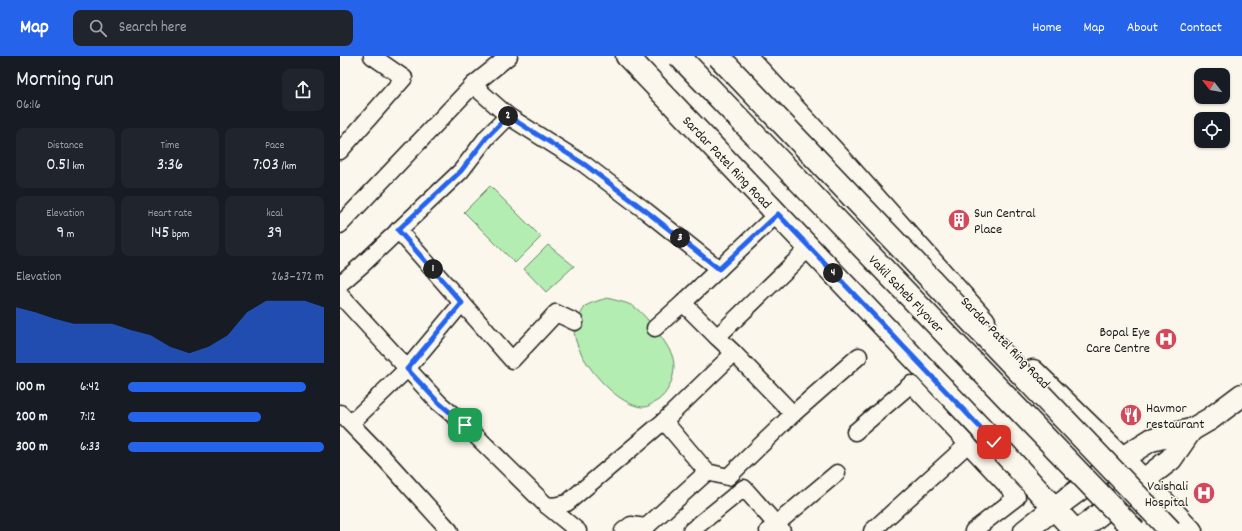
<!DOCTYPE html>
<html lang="en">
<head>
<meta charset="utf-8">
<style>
  :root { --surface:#171b24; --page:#20242c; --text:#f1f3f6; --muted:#9ea1a6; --accent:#2563eb }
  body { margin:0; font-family:Dekko,sans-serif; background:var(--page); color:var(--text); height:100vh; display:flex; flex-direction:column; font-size:15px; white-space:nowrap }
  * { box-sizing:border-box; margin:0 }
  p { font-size:13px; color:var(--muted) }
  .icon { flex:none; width:22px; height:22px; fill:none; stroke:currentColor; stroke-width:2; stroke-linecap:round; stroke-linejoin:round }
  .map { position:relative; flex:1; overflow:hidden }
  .side { display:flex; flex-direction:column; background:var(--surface); width:340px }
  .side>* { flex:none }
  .needle { width:26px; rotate:301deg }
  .fabs { position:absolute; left:854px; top:12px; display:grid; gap:8px }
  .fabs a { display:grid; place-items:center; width:36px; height:36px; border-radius:8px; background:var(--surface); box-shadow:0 1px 3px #0004; font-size:20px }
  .pin { position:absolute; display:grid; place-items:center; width:34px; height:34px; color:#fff; margin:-17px; border-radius:8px; box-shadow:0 2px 6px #0006 }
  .km { position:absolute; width:20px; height:20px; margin:-10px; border-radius:50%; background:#222; color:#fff; font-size:11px; line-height:20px; text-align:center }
  .round { display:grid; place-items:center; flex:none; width:42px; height:42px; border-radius:8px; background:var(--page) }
  .summary { display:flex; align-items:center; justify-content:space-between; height:68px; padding:0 16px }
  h1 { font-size:22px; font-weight:600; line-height:30px }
  .metrics { display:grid; grid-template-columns:repeat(3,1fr); gap:6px; height:68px; padding:4px 16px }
  .metrics div { display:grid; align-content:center; border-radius:8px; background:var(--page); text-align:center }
  .metrics b { font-size:17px; font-weight:600 }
  .metrics small { font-size:11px; font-weight:400 }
  .metrics p { font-size:11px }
  .chart { height:112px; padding:8px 16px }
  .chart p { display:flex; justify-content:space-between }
  .chart svg { width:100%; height:72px; margin-top:4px; fill:var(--accent); opacity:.7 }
  ul { padding:0 16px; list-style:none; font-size:13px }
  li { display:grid; grid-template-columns:64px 48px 1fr; align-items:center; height:30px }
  li i { height:10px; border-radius:5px; background:var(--accent) }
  header { display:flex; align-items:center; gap:24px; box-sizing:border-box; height:56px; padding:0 20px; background:var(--accent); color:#fff }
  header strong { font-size:19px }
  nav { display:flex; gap:22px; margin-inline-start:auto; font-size:14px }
  .search { width:280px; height:36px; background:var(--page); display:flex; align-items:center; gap:10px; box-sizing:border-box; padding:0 14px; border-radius:8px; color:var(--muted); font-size:15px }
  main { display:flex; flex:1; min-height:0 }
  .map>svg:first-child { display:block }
  .green { fill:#b4edb1; stroke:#688466 }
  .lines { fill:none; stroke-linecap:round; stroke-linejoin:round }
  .street-casing { stroke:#1c1c1c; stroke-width:19 }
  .secondary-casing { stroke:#1c1c1c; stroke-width:25 }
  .street { stroke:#fbf7ec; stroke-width:16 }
  .secondary { stroke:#fbf7ec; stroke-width:22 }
  .highway-bridge-casing { stroke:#1c1c1c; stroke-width:25; stroke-linecap:butt }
  .highway-bridge { stroke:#fbf7ec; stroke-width:22 }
  .route-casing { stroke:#fff; stroke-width:8 }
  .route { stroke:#2563eb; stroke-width:5 }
  .labels { text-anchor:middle; stroke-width:3; stroke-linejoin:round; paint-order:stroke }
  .street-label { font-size:14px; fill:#1c1c1c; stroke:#fbf7ec }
  .poi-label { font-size:14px; fill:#1c1c1c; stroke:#fbf7ec; text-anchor:start }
</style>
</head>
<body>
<header>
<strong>Map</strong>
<div class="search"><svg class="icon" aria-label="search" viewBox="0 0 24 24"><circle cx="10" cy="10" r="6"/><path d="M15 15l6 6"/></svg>Search here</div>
<nav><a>Home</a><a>Map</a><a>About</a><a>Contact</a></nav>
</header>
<main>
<section class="side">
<div class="summary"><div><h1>Morning run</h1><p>06:16</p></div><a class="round"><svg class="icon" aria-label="share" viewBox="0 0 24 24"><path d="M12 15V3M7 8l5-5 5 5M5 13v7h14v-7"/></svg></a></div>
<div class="metrics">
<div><p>Distance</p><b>0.51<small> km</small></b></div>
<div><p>Time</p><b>3:36</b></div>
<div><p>Pace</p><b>7:03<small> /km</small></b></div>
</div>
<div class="metrics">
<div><p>Elevation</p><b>9<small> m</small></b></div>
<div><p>Heart rate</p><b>145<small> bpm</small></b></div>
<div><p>kcal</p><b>39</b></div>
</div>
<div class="chart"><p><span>Elevation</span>263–272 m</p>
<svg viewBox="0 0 160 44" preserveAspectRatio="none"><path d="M0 44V10L10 13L20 17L30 20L40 20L50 20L60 24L70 27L80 34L90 38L100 34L110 27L120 13L130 6L140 6L150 6L160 10V44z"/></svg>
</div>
<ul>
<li><b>100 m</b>6:42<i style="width:91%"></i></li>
<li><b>200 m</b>7:12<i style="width:68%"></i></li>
<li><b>300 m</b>6:33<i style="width:100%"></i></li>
</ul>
</section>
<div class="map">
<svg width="902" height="475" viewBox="0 0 902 475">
  <rect width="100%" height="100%" fill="#fbf7ec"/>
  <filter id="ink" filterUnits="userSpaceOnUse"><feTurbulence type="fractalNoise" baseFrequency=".025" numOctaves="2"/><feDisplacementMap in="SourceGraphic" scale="8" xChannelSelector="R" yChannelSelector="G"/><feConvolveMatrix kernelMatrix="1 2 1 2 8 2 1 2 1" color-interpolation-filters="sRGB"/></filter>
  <g filter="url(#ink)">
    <g class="green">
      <polygon points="150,130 201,181 175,207 124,156"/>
      <polygon points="208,189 234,210 206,236 184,213"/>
      <path d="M267 242C274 244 290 247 296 252 307 261 325 284 331 297 339 313 330 340 313 347 311 348 308 351 305 351 277 353 226 293 235 266 235 264 238 261 240 259 242 256 244 251 247 249 253 246 261 244 267 242Z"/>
    </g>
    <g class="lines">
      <g class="street-casing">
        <g id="street">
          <polyline points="169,0 133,29 168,60 244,108 306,155 379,213"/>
          <polyline points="0,95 64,22 32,0"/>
          <polyline points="0,169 133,29"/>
          <polyline points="58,174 172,304 216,257 235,266"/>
          <polyline points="0,228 23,208 121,115 147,81 168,60"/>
          <polyline points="0,239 99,347 125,369 206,449 213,450 227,447 324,365 394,297 377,281 469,192"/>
          <polyline points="343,247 437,158"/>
          <polyline points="315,272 343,247 377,281"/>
          <polyline points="0,357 43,401 110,475"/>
          <polyline points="453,358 519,300"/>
          <polyline points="324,365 367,416"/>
          <polyline points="11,367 67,313 122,247"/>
          <polyline points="515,376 571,328 677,441 633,475"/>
          <polyline points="206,449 238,475"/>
          <polyline points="283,475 291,469 306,471 367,416 388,421 453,358 394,297"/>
          <polyline points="351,475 404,432 442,475"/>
          <polyline points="428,475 497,417"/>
          <polyline points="532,475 628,388"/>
        </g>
      </g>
      <g class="secondary-casing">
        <g id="secondary">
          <path id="s1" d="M287 0 654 386 735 475"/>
          <polyline points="405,0 499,102 644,265"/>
          <polyline points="693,315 782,402 851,475"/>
          <polyline points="685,475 713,453 782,402 811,384 851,374 870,363 902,339"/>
          <polyline points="738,475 831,403 851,374"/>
        </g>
      </g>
      <use href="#street" class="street"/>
      <use href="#secondary" class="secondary"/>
      <g class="highway-bridge-casing">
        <g id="highway-bridge">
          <path id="s2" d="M339 0 795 475"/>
          <polyline points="378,0 831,475"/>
        </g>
      </g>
      <use href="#highway-bridge" class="highway-bridge"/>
    </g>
  </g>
  <g class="lines" filter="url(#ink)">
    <g class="route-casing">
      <polyline id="route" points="125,369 99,347 67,313 122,247 58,174 121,115 147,81 168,60 244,108 306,155 379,213 438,158 654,386"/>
    </g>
    <use href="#route" class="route"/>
  </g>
  <defs>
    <g id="building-disc" transform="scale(1.15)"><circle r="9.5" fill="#d1495b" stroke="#fbf7ec"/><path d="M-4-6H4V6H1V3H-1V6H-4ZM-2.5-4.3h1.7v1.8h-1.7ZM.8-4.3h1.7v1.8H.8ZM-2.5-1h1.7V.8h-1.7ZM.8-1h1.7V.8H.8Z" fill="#fff"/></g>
    <g id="hospital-disc" transform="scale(1.15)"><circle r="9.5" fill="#d1495b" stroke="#fbf7ec"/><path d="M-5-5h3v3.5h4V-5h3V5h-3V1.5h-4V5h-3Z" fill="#fff"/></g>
    <g id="restaurant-disc" transform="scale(1.15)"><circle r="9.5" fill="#d1495b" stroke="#fbf7ec"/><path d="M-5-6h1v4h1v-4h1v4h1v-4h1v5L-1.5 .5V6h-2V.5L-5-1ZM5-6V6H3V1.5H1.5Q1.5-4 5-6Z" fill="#fff"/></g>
  </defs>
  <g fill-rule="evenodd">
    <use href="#building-disc" x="619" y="164"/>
    <use href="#hospital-disc" x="826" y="283"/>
    <use href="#restaurant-disc" x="791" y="359"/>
    <use href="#hospital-disc" x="864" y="437"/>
  </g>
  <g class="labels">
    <g class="street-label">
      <text dy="5" stroke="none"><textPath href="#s1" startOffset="146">Sardar Patel Ring Road</textPath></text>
      <text dy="5" stroke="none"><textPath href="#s2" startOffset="329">Vakil Saheb Flyover</textPath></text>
      <text transform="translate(666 286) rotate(46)" y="5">Sardar Patel Ring Road</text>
    </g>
    <g class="poi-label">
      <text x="634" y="161">Sun Central<tspan x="634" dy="16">Place</tspan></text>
      <text x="810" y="280" text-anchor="end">Bopal Eye<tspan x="810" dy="16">Care Centre</tspan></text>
      <text x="806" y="356">Havmor<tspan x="806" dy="16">restaurant</tspan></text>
      <text x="848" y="434" text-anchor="end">Vaishali<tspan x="848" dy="16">Hospital</tspan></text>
    </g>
  </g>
</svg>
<div class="fabs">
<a><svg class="needle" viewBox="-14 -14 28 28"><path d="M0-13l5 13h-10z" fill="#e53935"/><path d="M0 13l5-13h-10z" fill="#9ea1a6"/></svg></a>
<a><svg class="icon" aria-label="locate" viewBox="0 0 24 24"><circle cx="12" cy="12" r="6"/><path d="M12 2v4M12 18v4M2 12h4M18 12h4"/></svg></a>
</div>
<div class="pin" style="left:125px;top:369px;background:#1e9e55"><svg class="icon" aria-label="arrive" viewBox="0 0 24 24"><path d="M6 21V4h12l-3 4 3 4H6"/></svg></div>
<div class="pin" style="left:654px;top:386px;background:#d93025"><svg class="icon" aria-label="check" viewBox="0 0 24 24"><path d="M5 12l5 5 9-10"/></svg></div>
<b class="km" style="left:93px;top:213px">1</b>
<b class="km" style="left:168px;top:60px">2</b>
<b class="km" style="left:340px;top:182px">3</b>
<b class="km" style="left:493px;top:217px">4</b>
</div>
</main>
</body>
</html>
